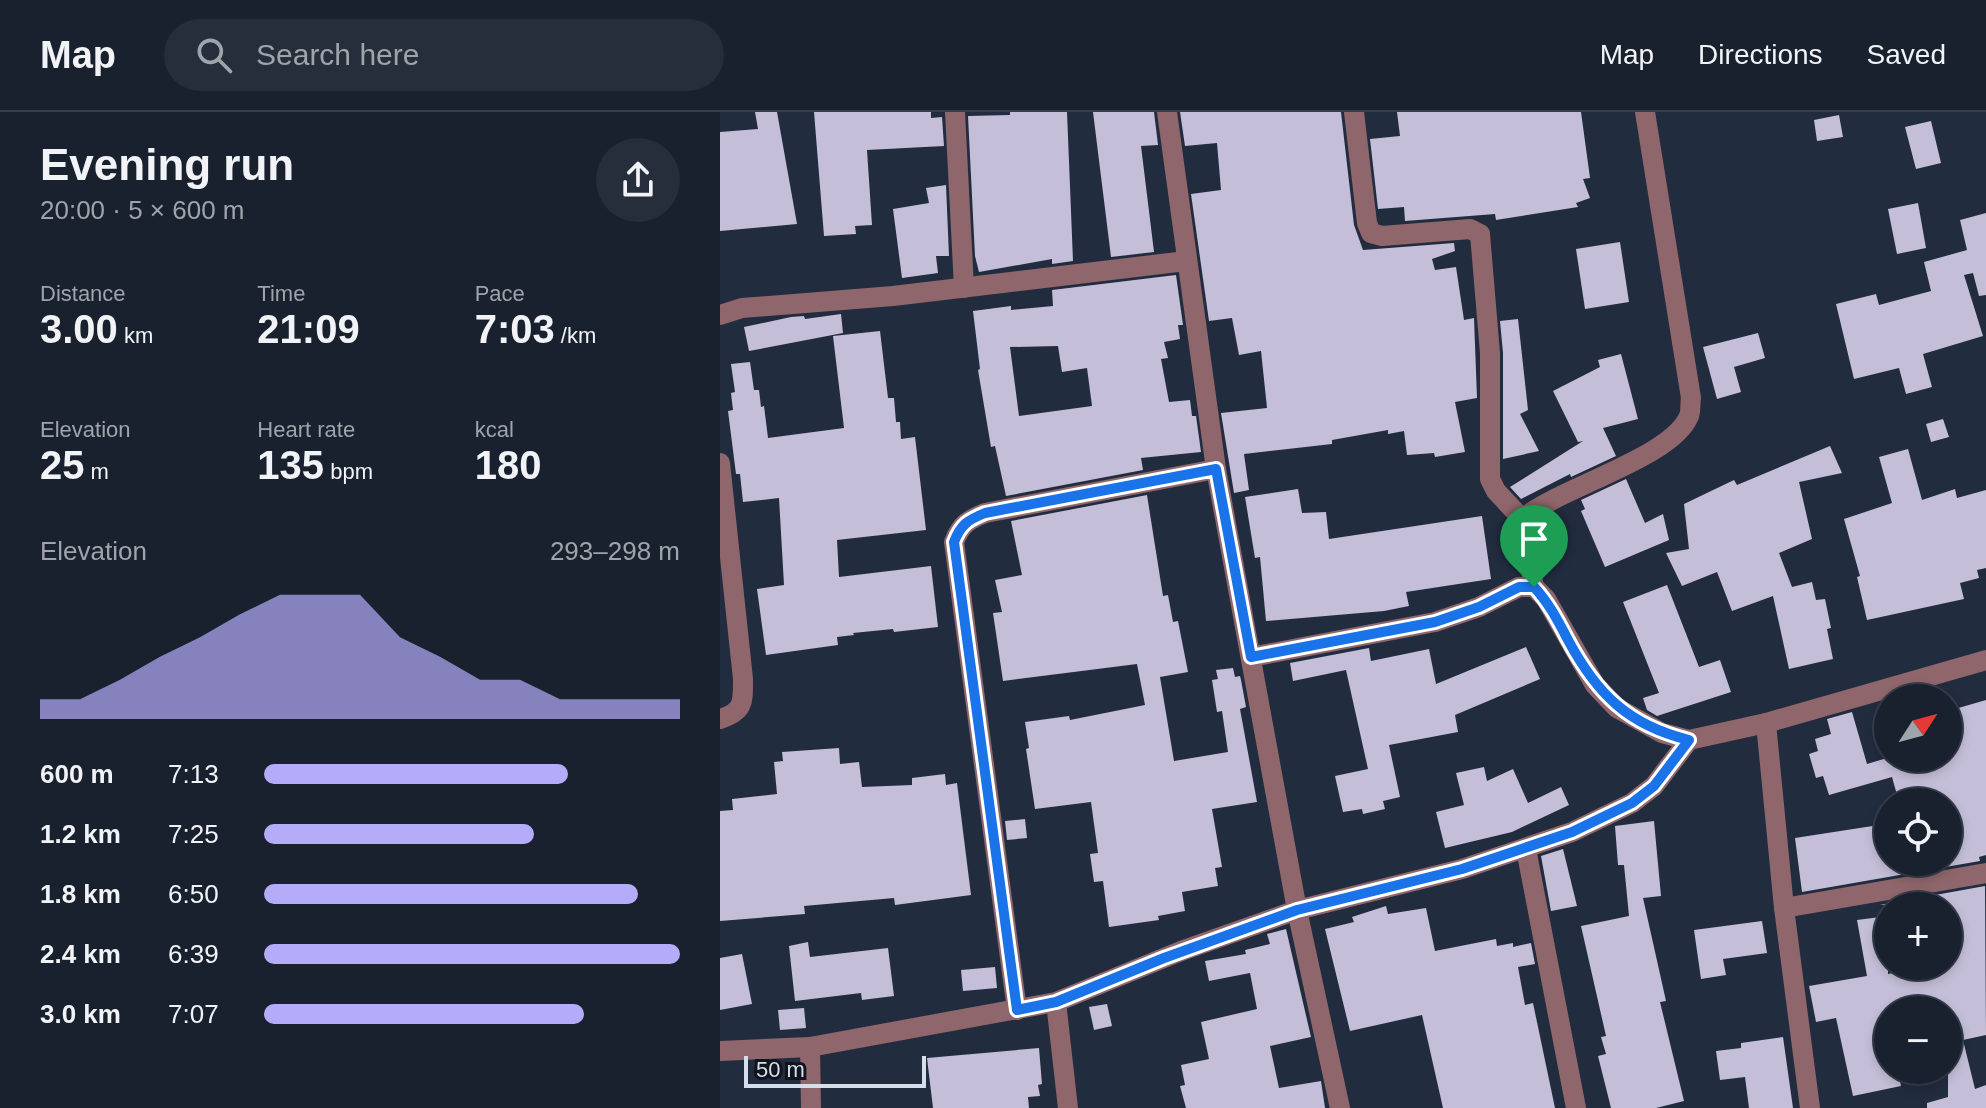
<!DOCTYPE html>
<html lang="en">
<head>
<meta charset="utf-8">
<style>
  :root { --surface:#19212f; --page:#262e3b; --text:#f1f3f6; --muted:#9fa3aa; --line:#373e4b; --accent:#b4acf9 }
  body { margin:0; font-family:Helvetica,sans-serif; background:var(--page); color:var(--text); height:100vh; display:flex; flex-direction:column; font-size:30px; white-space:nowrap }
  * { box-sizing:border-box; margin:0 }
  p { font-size:26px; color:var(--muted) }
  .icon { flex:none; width:44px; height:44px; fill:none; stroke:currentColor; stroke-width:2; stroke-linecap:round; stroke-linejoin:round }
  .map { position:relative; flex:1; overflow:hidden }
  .drawer { display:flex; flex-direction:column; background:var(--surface); width:720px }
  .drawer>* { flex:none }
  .needle { width:52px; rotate:54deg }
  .tools { position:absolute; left:1154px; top:572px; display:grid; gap:16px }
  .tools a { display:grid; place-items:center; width:88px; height:88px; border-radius:50%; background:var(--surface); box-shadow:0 4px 12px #0003,0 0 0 2px var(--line); font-size:40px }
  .scale { position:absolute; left:24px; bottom:20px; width:182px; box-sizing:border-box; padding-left:8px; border:4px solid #d7deeb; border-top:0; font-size:22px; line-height:28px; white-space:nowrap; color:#d7deeb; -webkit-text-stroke:6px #0f141d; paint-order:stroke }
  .pin { position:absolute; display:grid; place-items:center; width:68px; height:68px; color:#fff; margin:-82px -34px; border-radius:50% 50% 50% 0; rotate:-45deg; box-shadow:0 0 8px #0007 }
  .pin .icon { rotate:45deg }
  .round { display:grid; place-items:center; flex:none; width:84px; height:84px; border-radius:42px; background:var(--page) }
  .head { display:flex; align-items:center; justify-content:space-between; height:136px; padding:0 40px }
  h1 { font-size:44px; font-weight:700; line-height:60px }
  .stats { display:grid; grid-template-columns:repeat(3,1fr); gap:12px; height:136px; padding:8px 40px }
  .stats div { display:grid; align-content:center }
  .stats b { font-size:40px; font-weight:700 }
  .stats small { font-size:22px; font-weight:400 }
  .stats p { font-size:22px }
  .chart { height:224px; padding:16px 40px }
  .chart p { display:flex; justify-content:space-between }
  .chart svg { width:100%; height:144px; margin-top:8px; fill:var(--accent); opacity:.7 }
  ul { padding:0 40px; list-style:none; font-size:26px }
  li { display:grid; grid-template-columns:128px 96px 1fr; align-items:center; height:60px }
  li i { height:20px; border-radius:10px; background:var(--accent) }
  header { display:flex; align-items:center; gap:48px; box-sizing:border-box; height:112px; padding:0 40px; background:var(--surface); border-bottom:2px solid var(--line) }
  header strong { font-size:38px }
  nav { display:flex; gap:44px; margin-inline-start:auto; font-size:28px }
  .search { width:560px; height:72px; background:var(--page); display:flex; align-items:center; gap:20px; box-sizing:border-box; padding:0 28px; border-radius:44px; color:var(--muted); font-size:30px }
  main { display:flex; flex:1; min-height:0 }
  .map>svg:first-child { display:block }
  .building { fill:#c5bed9; fill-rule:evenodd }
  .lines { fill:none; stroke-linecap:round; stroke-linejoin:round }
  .minor { stroke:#8f666b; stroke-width:20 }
  .route-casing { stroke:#fff; stroke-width:16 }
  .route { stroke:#1a73e8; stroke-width:10 }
</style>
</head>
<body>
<header>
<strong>Map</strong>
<div class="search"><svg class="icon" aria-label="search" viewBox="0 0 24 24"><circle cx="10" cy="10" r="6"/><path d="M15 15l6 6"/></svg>Search here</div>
<nav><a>Map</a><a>Directions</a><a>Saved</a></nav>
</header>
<main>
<section class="drawer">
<div class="head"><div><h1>Evening run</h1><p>20:00 · 5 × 600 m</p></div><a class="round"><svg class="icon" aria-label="share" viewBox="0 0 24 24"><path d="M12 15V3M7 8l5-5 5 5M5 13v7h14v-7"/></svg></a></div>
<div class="stats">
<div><p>Distance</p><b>3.00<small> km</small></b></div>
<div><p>Time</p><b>21:09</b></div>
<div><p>Pace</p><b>7:03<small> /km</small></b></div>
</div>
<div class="stats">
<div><p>Elevation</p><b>25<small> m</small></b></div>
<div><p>Heart rate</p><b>135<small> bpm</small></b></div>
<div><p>kcal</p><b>180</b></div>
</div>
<div class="chart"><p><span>Elevation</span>293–298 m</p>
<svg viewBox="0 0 160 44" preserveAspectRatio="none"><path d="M0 44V38L10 38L20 32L30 25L40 19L50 12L60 6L70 6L80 6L90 19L100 25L110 32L120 32L130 38L140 38L150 38L160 38V44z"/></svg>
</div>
<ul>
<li><b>600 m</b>7:13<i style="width:73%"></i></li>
<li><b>1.2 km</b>7:25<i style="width:65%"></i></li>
<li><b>1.8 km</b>6:50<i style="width:90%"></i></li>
<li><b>2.4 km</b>6:39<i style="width:100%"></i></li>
<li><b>3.0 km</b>7:07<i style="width:77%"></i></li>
</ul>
</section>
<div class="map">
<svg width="1266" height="996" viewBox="0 0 1266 996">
  <rect width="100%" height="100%" fill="#212c3f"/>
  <g class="building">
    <polygon points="35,0 57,0 77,112 0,119 0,20 38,17"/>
    <polygon points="94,0 211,0 211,6 222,5 224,34 147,38 152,113 135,114 136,122 104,124"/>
    <polygon points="290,0 347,0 353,149 332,152 332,147 259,160 255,144 248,4 290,3"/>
    <polygon points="373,0 434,0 438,33 421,34 434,140 391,145"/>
    <polygon points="460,0 621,0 634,113 643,138 734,131 735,139 712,147 715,158 736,155 744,208 754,206 757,286 735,290 745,340 715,345 714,341 687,343 684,319 668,322 668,318 612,328 612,332 524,342 529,378 514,381 501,301 547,296 541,239 519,243 512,206 489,209 471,82 501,78 497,31 465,34"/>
    <polygon points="677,0 861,0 870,66 863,67 870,86 856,91 858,95 776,108 775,102 685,109 684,95 658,97 650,27 680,24"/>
    <polygon points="1119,3 1123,25 1097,29 1094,8"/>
    <polygon points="1211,9 1221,51 1196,57 1185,15"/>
    <polygon points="226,73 229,144 216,144 218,161 182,166 173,97 209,91 206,76"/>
    <polygon points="1198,91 1206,136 1177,142 1168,97"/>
    <polygon points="1266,101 1266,183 1259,184 1253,161 1244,163 1263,224 1203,242 1212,275 1186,282 1179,256 1134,267 1116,192 1156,182 1159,193 1211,179 1204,150 1247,138 1240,108"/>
    <polygon points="900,130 909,190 865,197 856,137"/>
    <path d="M456 163 463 213H458L460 227 444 230 448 246 441 247 449 290 470 288 472 304H476L481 340 421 346 423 358 286 384 275 334 271 335 258 258 260 257 253 199 291 194V198L333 194 332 178ZM338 234 342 260 367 256 372 294 299 304 290 235Z"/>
    <polygon points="121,202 123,221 29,239 24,215 71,205 84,204 85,207"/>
    <polygon points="798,207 808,298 800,302 819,339 783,347 783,241 780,209"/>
    <polygon points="160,219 168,286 174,286 176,310 180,310 181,327 195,325 206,418 117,428 119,465 211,454 218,515 174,520 173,517 133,521 134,523 117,525 118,533 46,543 37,477 64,473 59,386 23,390 20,362 16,362 8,299 13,298 11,281 15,280 11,252 30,250 34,278 39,278 41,295 44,294 48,326 124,316 113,224"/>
    <polygon points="1038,221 1045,246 1014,255 1021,280 997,287 983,235"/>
    <polygon points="901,242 918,307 883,316 896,344 851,365 850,362 801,387 790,375 863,329 858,330 833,279 880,255 878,248"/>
    <polygon points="1223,307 1229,325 1211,330 1206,312"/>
    <polygon points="1110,334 1122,361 1079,370 1092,427 1059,441 1072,475 1092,470 1096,488 1105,487 1111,516 1107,517 1113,547 1069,557 1053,484 1012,499 997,460 962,474 946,441 969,437 964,392 1014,368 1017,373"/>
    <polygon points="1188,337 1202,388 1235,377 1237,386 1266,378 1266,456 1257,458 1259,466 1240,471 1244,487 1147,508 1137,465 1140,464 1124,407 1172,391 1159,345"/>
    <polygon points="906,367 925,411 943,402 949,428 885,455 861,399 865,397 861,388"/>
    <polygon points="578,377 582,401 606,400 609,427 762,404 771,467 686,480 689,494 664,499 546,509 540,445 535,446 525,385"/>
    <polygon points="427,383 443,484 448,483 453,510 458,509 468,560 440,565 454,649 508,640 502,599 497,600 492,568 498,567 496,558 513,556 515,565 520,564 521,568 526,595 520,597 537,690 492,697 502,755 495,756 498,774 462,780 465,799 438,804 439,808 389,815 383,769 374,770 370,742 378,741 371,690 315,697 306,637 309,636 305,610 349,604 350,608 425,593 417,552 283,569 273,501 282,500 275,468 302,463 291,409"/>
    <polygon points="947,473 979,555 1000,548 1011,580 937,604 927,598 923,586 939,581 903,490"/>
    <polygon points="806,535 820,567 735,603 738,620 669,633 680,685 663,689 665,697 643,702 642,697 623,700 615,664 648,657 626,558 573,569 570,551 649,536 651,549 709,537 716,572"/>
    <polygon points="1266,588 1266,743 1259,745 1260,749 1082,780 1075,726 1159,713 1165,750 1228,750 1228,690 1179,690 1172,665 1109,683 1103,664 1096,666 1089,642 1098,639 1095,627 1111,622 1107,607 1132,600 1147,652 1167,646 1228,646 1228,599"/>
    <polygon points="119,636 120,652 139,650 142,675 192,673 192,666 225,662 226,673 237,671 251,783 175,793 174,786 84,794 85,802 0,809 0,699 13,698 12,687 57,682 54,650 63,649 62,640"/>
    <polygon points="764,655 767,669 793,657 808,691 841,675 849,693 792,720 725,736 716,700 744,693 736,661"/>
    <polygon points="305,707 307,726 287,728 285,709"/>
    <polygon points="934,709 941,784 923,786 946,889 940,890 964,989 936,996 891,996 878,944 886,942 881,925 886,924 861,814 909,804 904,753 898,753 895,714"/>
    <polygon points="843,737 857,794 831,799 821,744"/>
    <polygon points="1265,774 1266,923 1243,928 1255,977 1266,973 1266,996 1207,996 1207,991 1228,985 1228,898 1168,898 1168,958 1178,958 1181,974 1133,984 1116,906 1096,910 1089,874 1147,864 1137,808 1168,804 1168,862 1207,854 1228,854 1228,794 1160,793"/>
    <polygon points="666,794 668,802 706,796 715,839 776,827 777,834 793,831 793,835 811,831 815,852 798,855 805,893 813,891 835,996 723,996 702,903 630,919 605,817 634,810 632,805"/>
    <polygon points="1042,809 1047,841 1003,847 1006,863 981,867 974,818"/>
    <polygon points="566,817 591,925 550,934 559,976 601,969 605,996 466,996 460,974 465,973 461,953 489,947 481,910 537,897 530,861 489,869 485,849 526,842 525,838 550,832 547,822"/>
    <polygon points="88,830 90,845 168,836 174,884 142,888 141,881 75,889 69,834"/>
    <polygon points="22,842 32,892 0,898 0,846"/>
    <polygon points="275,855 277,876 243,879 241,858"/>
    <polygon points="387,892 392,914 374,918 369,895"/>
    <polygon points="84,896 86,916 60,918 58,898"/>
    <polygon points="1063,925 1073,996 1029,996 1025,965 1000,968 996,939 1021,936 1021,931"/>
    <polygon points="319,936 322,972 318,973 320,984 308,985 309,996 213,996 207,946"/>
  </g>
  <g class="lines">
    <g class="minor">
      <polyline points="235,0 244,176"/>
      <polyline points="447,0 496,357 577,798 620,996"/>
      <polyline points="634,0 647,111 651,121 662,124 750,117 760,122 770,241 770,367 776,379 802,407 814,475"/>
      <polyline points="0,203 22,196 173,184 466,149"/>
      <path d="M0 351 23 567C23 591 24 599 0 607"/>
      <path d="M802 407C840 375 952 346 969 304 971 299 970 291 971 286L925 0"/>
      <polyline points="531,545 715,510 759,495 799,475 814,475 826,487 875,573 897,596 942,621 969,628 1046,611 1266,548"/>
      <polyline points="1046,611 1064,796 1090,996"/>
      <polyline points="806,737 856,996"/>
      <polyline points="1064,796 1266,761"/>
      <polyline points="336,890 348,996"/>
      <path d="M297 898 234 430C241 412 248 408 265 401L496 357"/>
      <polyline points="90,935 91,996"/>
      <polyline points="0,939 90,935 336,890 461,839 577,798 742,757 852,720 912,691 934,674 969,628"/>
    </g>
  </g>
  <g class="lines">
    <g class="route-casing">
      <path id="route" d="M496 357 531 545 715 510 759 495 799 475H814C829 491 838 509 848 528 877 582 908 613 969 628L934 674 912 691 852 720 742 757 577 798 444 846 336 890 297 898 234 430C241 412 248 408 265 401Z"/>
    </g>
    <use href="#route" class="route"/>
  </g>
</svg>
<div class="tools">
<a><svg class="needle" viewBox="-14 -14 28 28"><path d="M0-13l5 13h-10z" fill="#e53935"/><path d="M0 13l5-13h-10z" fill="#9fa3aa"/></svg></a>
<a><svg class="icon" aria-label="locate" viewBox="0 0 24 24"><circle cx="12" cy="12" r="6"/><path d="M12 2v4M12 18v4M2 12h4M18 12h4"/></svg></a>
<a>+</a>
<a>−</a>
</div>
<div class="scale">50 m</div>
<div class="pin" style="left:814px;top:475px;background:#1e9e55"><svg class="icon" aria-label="arrive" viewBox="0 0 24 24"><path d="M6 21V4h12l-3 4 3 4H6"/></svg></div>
</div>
</main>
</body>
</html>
